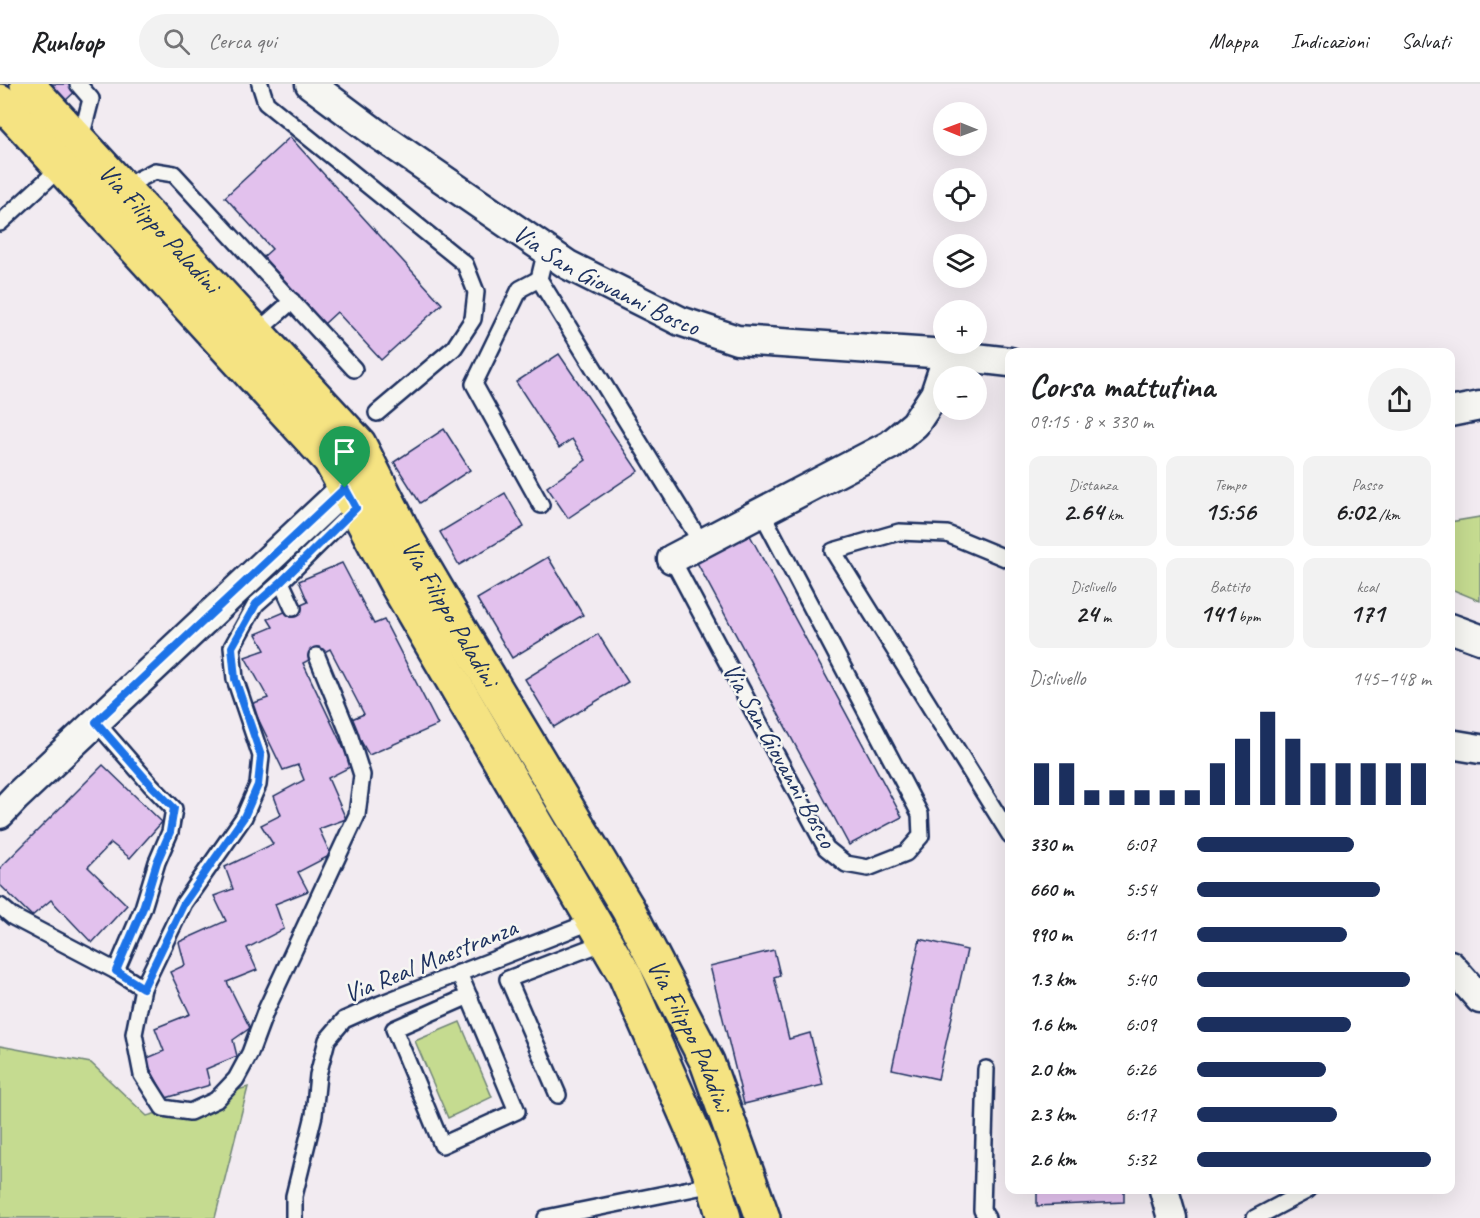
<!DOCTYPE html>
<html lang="it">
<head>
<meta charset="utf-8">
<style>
  :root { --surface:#fff; --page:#f2f2f2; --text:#202124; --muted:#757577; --line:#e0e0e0; --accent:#1b2f5e }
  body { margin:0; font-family:Caveat,sans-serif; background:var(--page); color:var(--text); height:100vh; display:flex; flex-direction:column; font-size:22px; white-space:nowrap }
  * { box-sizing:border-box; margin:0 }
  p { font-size:20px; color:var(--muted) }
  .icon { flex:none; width:33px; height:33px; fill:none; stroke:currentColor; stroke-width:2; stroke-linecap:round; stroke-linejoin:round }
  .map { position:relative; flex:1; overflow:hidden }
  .drawer { position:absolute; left:1005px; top:264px; width:450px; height:846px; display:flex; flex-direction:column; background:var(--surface); border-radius:12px; box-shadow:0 6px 24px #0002 }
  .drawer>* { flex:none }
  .needle { width:39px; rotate:271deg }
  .tools { position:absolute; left:933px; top:18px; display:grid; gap:12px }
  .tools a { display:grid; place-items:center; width:54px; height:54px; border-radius:50%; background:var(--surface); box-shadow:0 6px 24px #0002; font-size:30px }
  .pin { position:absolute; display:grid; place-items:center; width:51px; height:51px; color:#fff; margin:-62px -26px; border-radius:50% 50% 50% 0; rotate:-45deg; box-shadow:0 0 6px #0007 }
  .pin .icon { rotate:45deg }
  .round { display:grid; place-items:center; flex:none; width:63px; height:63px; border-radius:32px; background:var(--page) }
  .head { display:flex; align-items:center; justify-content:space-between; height:102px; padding:0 24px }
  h1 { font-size:33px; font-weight:700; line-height:45px }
  .metrics { display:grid; grid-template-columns:repeat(3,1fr); gap:9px; height:102px; padding:6px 24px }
  .metrics div { display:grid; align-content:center; border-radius:12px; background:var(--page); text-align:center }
  .metrics b { font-size:26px; font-weight:700 }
  .metrics small { font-size:16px; font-weight:400 }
  .metrics p { font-size:16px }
  .chart { height:168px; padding:12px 24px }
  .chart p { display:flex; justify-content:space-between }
  .chart svg { width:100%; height:108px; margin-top:6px; stroke:var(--accent); stroke-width:6 }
  ul { padding:0 24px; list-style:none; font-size:20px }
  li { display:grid; grid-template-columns:96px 72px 1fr; align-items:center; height:45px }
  li i { height:15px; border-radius:8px; background:var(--accent) }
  header { display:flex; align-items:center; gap:36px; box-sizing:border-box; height:84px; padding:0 30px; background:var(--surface); border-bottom:2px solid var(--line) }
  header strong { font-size:28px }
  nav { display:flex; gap:33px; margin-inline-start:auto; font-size:21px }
  .search { width:420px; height:54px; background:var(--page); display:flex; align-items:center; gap:15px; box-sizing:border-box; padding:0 21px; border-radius:33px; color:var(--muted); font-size:22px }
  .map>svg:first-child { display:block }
  .green { fill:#c5db90; stroke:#708577; stroke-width:1.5 }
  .building { fill:#e2c1ed; stroke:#1b2f5e; stroke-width:1.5 }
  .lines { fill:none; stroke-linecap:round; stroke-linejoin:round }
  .lane-casing { stroke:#1b2f5e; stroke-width:20 }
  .street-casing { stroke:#1b2f5e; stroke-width:33 }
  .primary-casing { stroke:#1b2f5e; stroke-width:38 }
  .lane { stroke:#f6f6f2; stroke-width:15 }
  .street { stroke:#f6f6f2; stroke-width:28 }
  .primary { stroke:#f5e382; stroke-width:33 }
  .route-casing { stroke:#fff; stroke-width:12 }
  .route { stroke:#1a73e8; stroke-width:8 }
  .labels { text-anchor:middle; stroke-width:5; stroke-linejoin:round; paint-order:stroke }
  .street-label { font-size:26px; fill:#1b2f5e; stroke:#f6f6f2 }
</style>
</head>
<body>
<header>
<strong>Runloop</strong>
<div class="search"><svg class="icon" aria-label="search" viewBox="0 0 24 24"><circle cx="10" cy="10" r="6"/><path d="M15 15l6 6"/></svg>Cerca qui</div>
<nav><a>Mappa</a><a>Indicazioni</a><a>Salvati</a></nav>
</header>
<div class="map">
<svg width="1480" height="1134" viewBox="0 0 1480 1134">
  <rect width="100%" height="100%" fill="#f2ebf1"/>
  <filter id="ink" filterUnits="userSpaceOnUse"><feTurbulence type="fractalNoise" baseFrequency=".0167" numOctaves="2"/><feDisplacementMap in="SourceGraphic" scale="12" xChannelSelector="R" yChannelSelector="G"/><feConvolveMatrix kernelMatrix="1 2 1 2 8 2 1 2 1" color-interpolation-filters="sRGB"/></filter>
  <g filter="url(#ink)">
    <g class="green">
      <polygon points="1480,433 1480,517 1451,505 1450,438"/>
      <polygon points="460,938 492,1013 448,1034 415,957"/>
      <polygon points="0,962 91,979 147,1032 248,1003 215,1134 0,1134"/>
    </g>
    <g class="building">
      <polygon points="47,0 83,0 64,18"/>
      <polygon points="290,53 442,220 381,276 337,228 324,240 263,173 272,165 225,113"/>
      <polygon points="559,270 638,387 568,434 547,403 586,376 572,355 559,364 516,298"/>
      <polygon points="444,345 470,386 420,419 394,378"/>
      <polygon points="505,409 524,443 459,481 440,448"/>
      <polygon points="746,444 902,733 849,761 694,473"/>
      <polygon points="548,473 583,531 512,574 477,515"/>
      <polygon points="342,479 374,540 384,536 438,641 369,671 349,636 364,630 330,565 303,579 352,682 328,694 346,735 319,745 331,771 298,788 308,807 275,820 284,845 247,864 257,886 227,898 250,944 233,956 237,972 206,985 210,1001 166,1014 145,975 164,967 155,944 190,930 170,888 185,881 179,858 226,837 214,812 233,805 225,783 273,760 261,741 281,731 274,712 304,696 298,681 283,686 251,620 268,614 245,573 265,566 256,550 273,543 268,535 308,518 299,497"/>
      <polygon points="598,550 628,598 554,643 525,595"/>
      <polygon points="103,681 162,738 130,774 111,759 88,783 127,821 92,859 51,816 32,832 0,801 0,784"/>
      <polygon points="920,855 967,866 938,995 892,985"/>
      <polygon points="774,866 780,891 774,893 789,955 810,949 823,1001 744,1020 710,882"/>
      <polygon points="1037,1106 1124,1106 1124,1118 1037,1122"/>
    </g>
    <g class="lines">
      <g class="lane-casing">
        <g id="lane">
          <polyline points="78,0 91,15 80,58"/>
          <polyline points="260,0 266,19 465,180 476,208 473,235 454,264 377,329"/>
          <polyline points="123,103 155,87 174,90 354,285"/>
          <polyline points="0,139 61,83"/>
          <polyline points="546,166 539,195 702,460"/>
          <polyline points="539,195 520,205 474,300 541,421"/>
          <polyline points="257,248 292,217"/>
          <polyline points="672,475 826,764 846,780 868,784 906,769 921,752 920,730 762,429"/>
          <polyline points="1010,476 947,450 899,448 833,467 1010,751"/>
          <polyline points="281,498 256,520 232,563 235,595 261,672 258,701 244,733 184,819 143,904 134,950 142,991 163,1024 190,1028 216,1016 236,995 250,969 266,926 357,731 362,691 349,650 317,572"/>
          <polyline points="293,524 281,498 356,424"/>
          <polyline points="96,638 150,700 174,725 170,748 157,778 143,824 116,887 143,904"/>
          <polyline points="0,822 13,833 116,887"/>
          <polyline points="459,889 517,1027 442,1061 394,945 469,912"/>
          <polyline points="986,985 982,1126 987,1134"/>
          <polyline points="558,1011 508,895 605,858"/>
          <polyline points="294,1134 294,1112 314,1031 318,991 327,956 344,936 380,920 593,837"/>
          <polyline points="546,1134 714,1100"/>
          <polyline points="1255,1134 1308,1106"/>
        </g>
      </g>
      <g class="street-casing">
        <g id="street">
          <path id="s1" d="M310 0 373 47 568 181 680 237 737 256 932 269 1010 278"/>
          <polyline points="1450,328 1480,322"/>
          <polyline points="672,475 890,361 915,340 935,310 948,271"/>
          <polyline points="1450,544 1480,555"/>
          <polyline points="1450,660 1480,665"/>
          <polyline points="0,730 16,713 345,404"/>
          <polyline points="1450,881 1480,915"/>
          <polyline points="1164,1106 1172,1134"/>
        </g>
      </g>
      <g class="primary-casing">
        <g id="primary">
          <path id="s2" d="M27 0 359 360 407 455 461 547 628 825 707 978 763 1134"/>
          <polyline points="0,17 330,376 397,501 625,891 698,1058 714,1100 724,1134"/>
        </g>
      </g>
      <use href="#lane" class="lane"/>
      <use href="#street" class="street"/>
      <use href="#primary" class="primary"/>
    </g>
  </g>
  <g class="lines" filter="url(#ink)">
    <g class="route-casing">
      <polygon id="route" points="345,404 356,424 281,498 256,520 232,563 235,595 261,672 258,701 244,733 184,819 143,904 116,887 143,824 157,778 170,748 174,724 150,700 96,638"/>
    </g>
    <use href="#route" class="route"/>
  </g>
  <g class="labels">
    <g class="street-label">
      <text dy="9" stroke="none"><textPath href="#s2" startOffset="196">Via Filippo Paladini</textPath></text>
      <text dy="9" stroke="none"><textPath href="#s1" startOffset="356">Via San Giovanni Bosco</textPath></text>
      <text dy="9" stroke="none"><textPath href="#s2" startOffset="682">Via Filippo Paladini</textPath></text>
      <text transform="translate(780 671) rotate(61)" y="9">Via San Giovanni Bosco</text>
      <text transform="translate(430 876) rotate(-22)" y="9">Via Real Maestranza</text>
      <text dy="9" stroke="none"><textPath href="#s2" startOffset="1168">Via Filippo Paladini</textPath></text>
    </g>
  </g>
</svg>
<div class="tools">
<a><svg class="needle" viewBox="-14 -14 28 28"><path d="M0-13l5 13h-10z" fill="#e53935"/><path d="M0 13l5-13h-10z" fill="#757577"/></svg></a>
<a><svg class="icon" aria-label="locate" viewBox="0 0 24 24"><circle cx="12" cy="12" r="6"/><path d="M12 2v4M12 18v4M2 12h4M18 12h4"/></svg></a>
<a><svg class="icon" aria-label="layers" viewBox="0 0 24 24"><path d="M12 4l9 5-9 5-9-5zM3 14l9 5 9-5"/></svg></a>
<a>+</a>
<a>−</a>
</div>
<div class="pin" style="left:345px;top:404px;background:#1e9e55"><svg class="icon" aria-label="arrive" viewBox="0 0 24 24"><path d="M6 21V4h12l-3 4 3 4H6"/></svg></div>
<section class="drawer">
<div class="head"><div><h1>Corsa mattutina</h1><p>09:15 · 8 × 330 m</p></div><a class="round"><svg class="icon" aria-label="share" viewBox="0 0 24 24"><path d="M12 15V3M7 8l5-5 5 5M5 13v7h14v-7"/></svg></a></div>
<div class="metrics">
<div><p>Distanza</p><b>2.64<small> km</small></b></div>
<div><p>Tempo</p><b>15:56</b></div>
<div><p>Passo</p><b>6:02<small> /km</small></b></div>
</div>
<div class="metrics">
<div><p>Dislivello</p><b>24<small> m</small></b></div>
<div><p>Battito</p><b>141<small> bpm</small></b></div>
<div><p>kcal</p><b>171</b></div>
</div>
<div class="chart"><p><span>Dislivello</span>145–148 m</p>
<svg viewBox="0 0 160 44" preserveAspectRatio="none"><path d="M5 44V27M15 44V27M25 44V38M35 44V38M45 44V38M55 44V38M65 44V38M75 44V27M85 44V17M95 44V6M105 44V17M115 44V27M125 44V27M135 44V27M145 44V27M155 44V27"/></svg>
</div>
<ul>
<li><b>330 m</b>6:07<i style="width:67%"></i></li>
<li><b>660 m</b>5:54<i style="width:78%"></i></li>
<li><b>990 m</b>6:11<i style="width:64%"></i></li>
<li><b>1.3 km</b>5:40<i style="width:91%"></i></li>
<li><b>1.6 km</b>6:09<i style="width:66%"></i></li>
<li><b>2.0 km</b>6:26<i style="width:55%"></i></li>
<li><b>2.3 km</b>6:17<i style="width:60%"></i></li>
<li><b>2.6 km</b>5:32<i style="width:100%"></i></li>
</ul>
</section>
</div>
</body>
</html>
